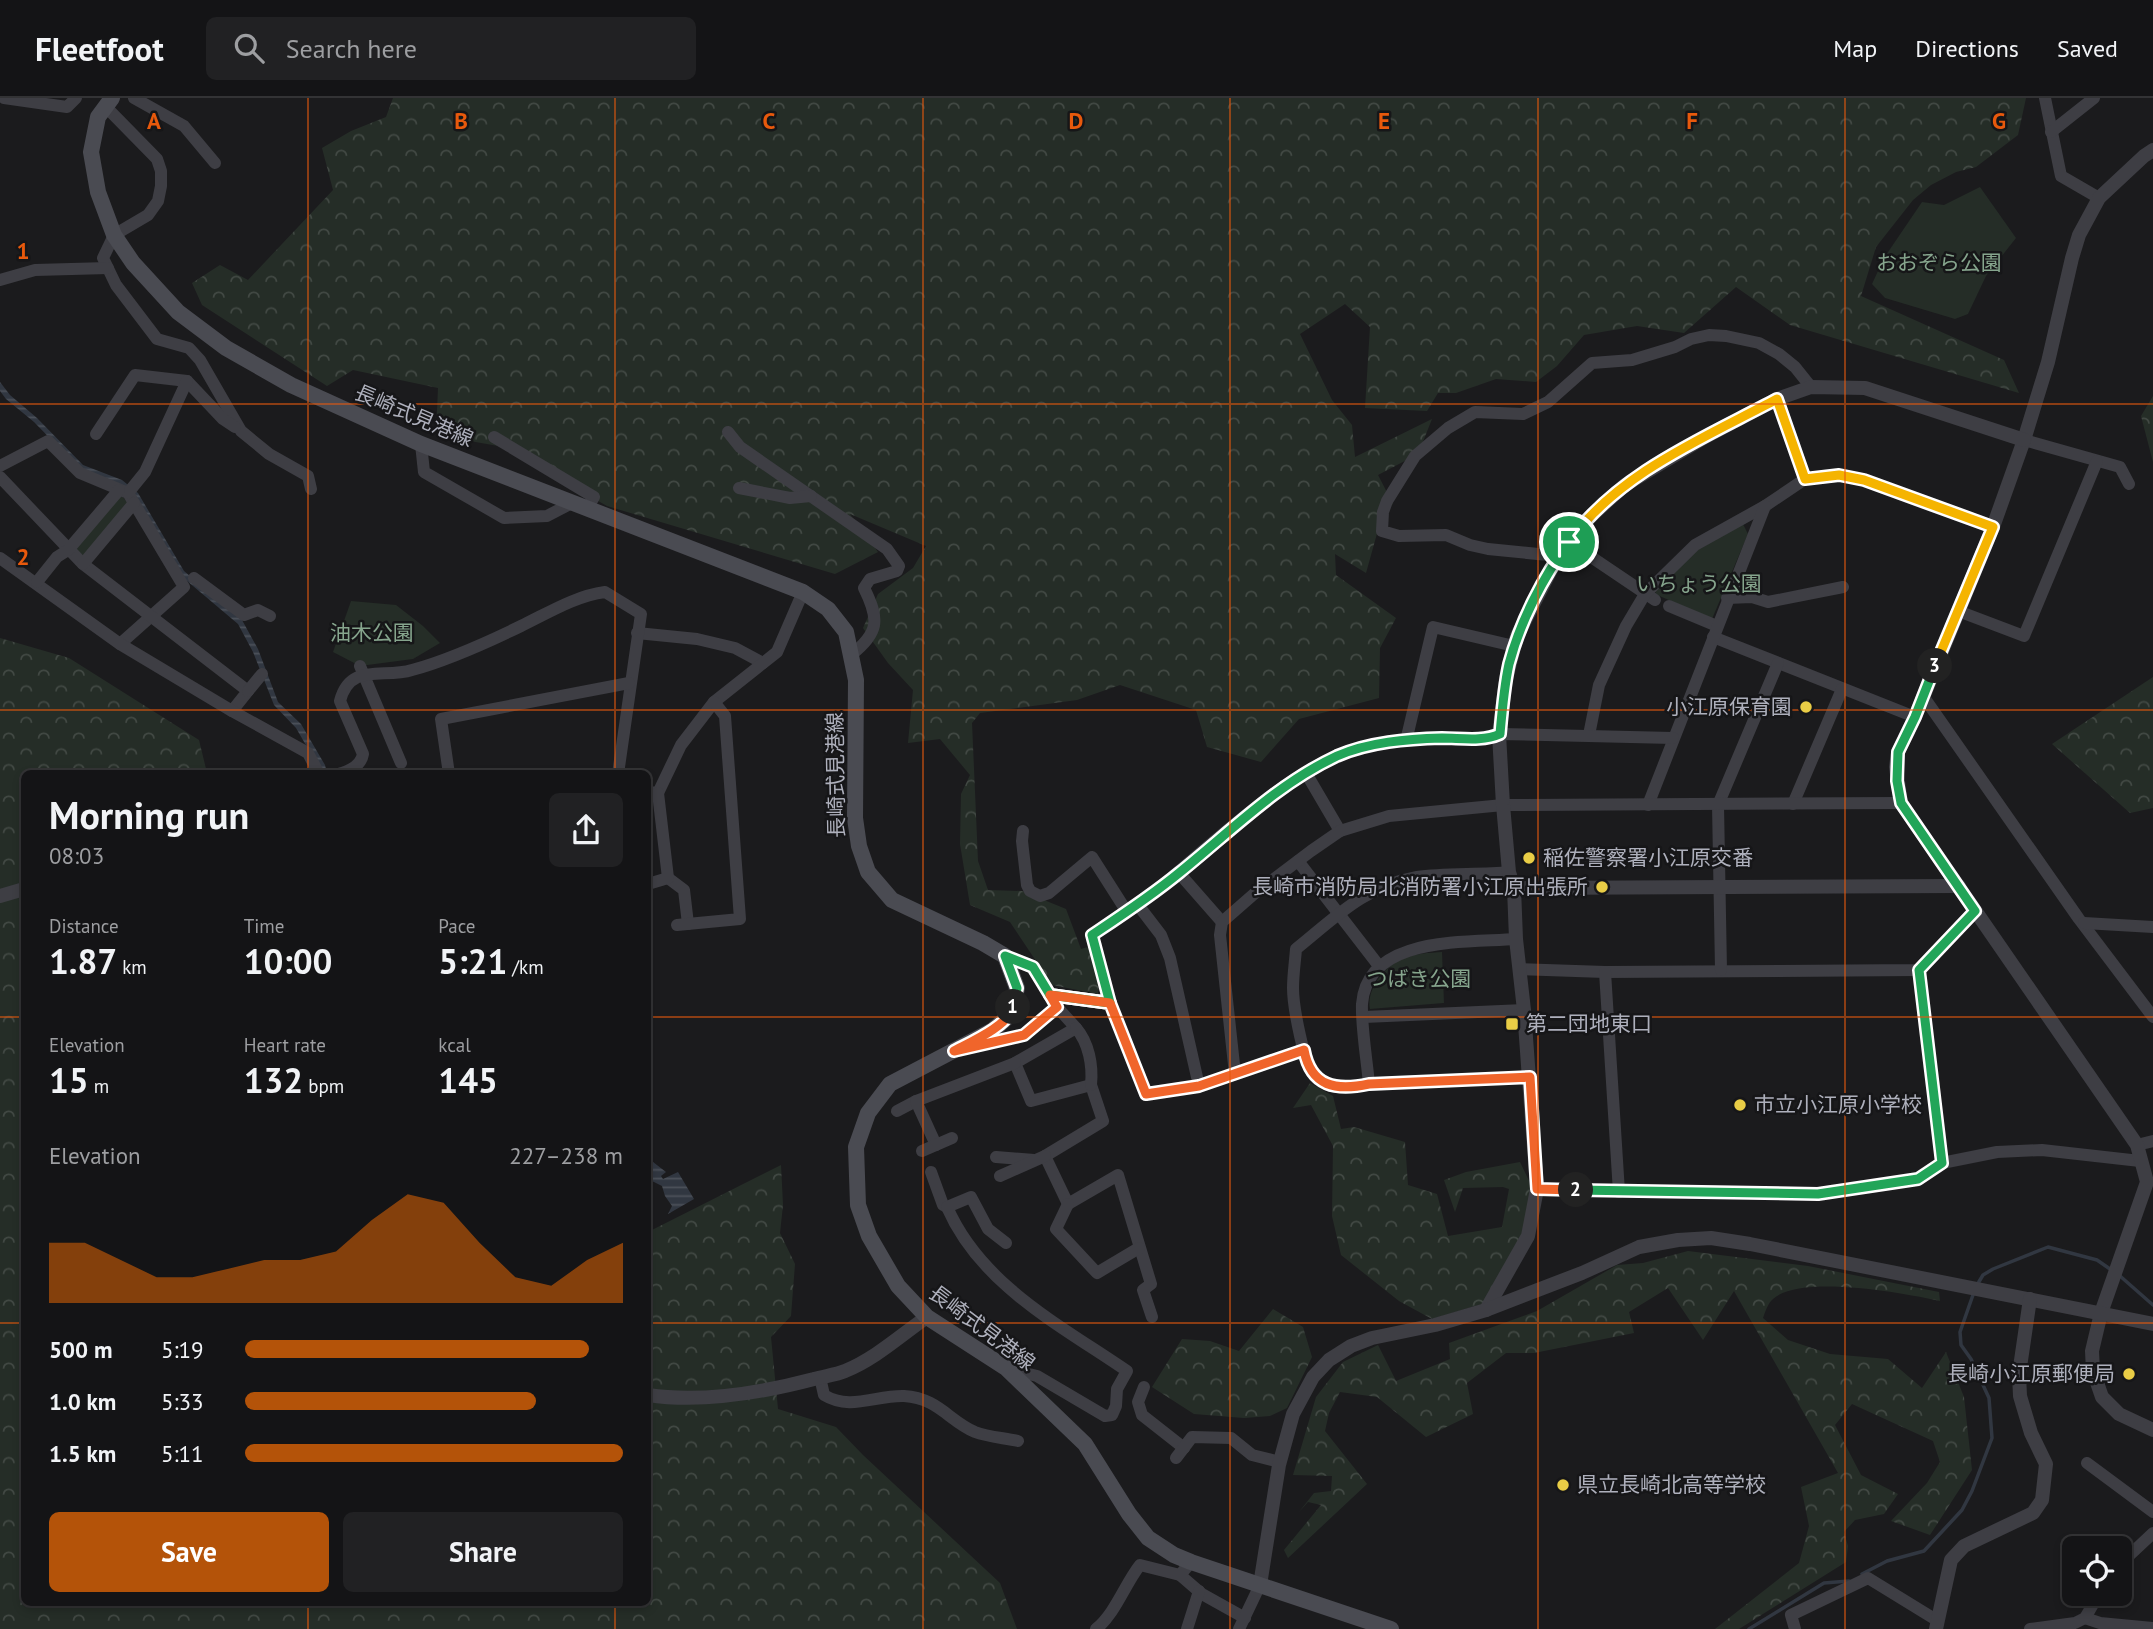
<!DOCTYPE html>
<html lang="en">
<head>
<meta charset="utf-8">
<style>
  :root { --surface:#141416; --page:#212123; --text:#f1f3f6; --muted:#9d9ea1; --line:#333335; --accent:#b45309 }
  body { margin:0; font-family:"PT Sans","Noto Sans JP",sans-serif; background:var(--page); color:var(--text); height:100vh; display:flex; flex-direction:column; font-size:26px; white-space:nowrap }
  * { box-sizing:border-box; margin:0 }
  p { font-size:23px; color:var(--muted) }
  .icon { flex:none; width:38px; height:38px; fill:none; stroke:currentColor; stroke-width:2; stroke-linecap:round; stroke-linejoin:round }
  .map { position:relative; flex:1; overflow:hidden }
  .panel { position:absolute; left:21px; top:672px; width:630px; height:836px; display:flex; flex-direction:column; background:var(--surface); border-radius:10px; box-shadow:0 4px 10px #0003,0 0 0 2px var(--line) }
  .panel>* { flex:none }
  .buttons { position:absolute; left:2062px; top:1438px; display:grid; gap:14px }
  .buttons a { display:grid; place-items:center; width:70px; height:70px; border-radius:10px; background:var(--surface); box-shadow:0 4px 10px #0003,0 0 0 2px var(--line); font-size:35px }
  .pin { position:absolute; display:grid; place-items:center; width:60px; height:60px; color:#fff; margin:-30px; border:4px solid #fff; border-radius:50%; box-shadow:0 2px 7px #0007 }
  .km { position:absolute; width:35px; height:35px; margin:-18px; border-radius:50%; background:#222; color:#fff; font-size:19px; line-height:35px; text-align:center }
  .round { display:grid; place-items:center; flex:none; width:74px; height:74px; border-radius:10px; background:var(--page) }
  .headline { display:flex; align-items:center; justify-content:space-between; height:119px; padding:0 28px }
  h1 { font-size:38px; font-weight:800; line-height:52px }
  .stats { display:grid; grid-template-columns:repeat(3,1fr); gap:10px; height:119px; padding:7px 28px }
  .stats div { display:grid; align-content:center }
  .stats b { font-size:35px; font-weight:800 }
  .stats small { font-size:19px; font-weight:400 }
  .stats p { font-size:19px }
  .chart { height:196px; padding:14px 28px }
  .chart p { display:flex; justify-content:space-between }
  .chart svg { width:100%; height:126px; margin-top:7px; fill:var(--accent); opacity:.7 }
  .cta { display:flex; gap:14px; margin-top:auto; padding:14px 28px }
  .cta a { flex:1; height:80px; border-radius:10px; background:var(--accent); color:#fff; font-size:28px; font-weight:800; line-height:80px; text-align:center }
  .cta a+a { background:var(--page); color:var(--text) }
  ul { padding:0 28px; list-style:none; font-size:23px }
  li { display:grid; grid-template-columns:112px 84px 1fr; align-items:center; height:52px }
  li i { height:18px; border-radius:9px; background:var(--accent) }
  header { display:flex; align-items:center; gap:42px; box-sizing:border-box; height:98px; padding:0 35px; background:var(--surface); border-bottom:2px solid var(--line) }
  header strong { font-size:33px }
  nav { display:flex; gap:38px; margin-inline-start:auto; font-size:24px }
  .search { width:490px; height:63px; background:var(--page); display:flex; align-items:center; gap:18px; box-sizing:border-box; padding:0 24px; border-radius:10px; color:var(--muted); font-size:26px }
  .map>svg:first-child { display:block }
  .green { fill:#252d27 }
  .forest { fill:url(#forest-crowns) }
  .water { fill:url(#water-rules) }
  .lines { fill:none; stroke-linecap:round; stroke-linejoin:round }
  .stream { stroke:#313741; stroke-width:3.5 }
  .minor { stroke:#3e3e44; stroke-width:12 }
  .tertiary { stroke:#3e3e44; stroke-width:14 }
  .secondary { stroke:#4a4b52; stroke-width:16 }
  .split-1-casing { stroke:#fff; stroke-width:14 }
  .split-2-casing { stroke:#fff; stroke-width:14 }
  .split-3-casing { stroke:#fff; stroke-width:14 }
  .split-4-casing { stroke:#fff; stroke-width:14 }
  .split-1 { stroke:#22a559; stroke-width:9 }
  .split-2 { stroke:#f0652b; stroke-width:9 }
  .split-3 { stroke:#22a559; stroke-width:9 }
  .split-4 { stroke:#f5b400; stroke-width:9 }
  .grid { fill:none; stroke:#e8590c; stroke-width:2; stroke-opacity:0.55 }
  .poi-dot { fill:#e9cd46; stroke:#161618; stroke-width:2.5 }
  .labels { text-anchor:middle; stroke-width:5; stroke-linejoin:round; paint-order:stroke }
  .park-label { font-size:21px; fill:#86a58d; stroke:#161618 }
  .street-label { font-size:21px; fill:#aeb0bc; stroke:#161618 }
  .poi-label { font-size:21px; fill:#aeb0bc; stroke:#161618; text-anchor:start }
  .grid-label { font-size:23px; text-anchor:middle; font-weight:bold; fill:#e8590c; stroke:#161618; stroke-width:5; stroke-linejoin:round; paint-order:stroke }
</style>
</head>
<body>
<header>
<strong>Fleetfoot</strong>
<div class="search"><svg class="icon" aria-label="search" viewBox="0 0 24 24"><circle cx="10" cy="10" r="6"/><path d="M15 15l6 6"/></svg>Search here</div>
<nav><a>Map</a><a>Directions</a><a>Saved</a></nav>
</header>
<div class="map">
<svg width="2153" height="1531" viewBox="0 0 2153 1531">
  <defs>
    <pattern id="forest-crowns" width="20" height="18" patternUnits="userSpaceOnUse" patternTransform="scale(1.75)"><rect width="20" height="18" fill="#252d27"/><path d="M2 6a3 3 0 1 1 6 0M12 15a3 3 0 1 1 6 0" fill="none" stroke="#424944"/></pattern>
    <pattern id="water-rules" width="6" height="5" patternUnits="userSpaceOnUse" patternTransform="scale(1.75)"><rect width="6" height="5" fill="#313741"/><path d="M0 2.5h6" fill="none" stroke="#4c515a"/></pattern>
  </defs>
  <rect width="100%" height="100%" fill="#1b1b1d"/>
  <g class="green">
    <polygon points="1980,89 2016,140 1986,178 1968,216 1955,221 1885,200 1872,186 1884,160 1922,104 1944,107"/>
    <polygon points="121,397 128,405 84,458 74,450"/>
    <polygon points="1743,426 1748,436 1712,521 1655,496 1658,489 1698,452"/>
    <polygon points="351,503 396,507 423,528 440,545 413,561 360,568 333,554"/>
    <path d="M1442 854 1444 905 1370 911C1366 891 1385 868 1402 861 1415 855 1429 855 1442 854Z"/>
  </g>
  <g class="forest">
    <polygon points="393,0 2026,0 2018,37 1976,69 1956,74 1931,87 1913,102 1876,149 1861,198 2004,262 2019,295 1790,227 1736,189 1684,235 1637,228 1584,237 1557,268 1536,284 1496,281 1456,295 1438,295 1427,313 1365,310 1370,229 1345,206 1300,236 1332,302 1352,327 1355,359 1432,321 1418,356 1378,377 1393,406 1383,414 1366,475 1335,456 1336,477 1396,520 1380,550 1379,600 1299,621 1261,664 1207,649 1196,612 1120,587 1077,602 980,615 972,625 978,763 988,792 1022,793 1066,811 1081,851 1102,845 1098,896 1052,887 1010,824 970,807 960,746 961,696 970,677 940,641 908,645 913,592 888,565 863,530 878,496 913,470 926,448 850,416 878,454 835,476 607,408 504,349 436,337 438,290 353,272 327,288 202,207 192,185 220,167 248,182 333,92 322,50 351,33 386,19"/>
    <polygon points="2153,298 2153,364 2141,318"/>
    <polygon points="0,540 69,560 199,642 207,675 24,676 24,1505 648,1505 648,1134 781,1067 783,1107 780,1135 795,1166 791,1218 771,1239 778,1311 836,1329 863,1357 1000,1485 1017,1531 0,1531"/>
    <polygon points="2153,579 2153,710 2130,715 2052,646"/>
    <polygon points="1310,985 1333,998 1341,1031 1354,1029 1405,1044 1408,1087 1437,1096 1448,1138 1502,1129 1509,1091 1503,1089 1463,1090 1455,1114 1444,1082 1466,1074 1520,1064 1531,1087 1527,1133 1509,1158 1510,1175 1492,1203 1432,1221 1399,1203 1341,1157 1332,1118 1333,1048 1311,1007 1293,1010"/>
    <path d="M1688 1153 1808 1168 1939 1194 1940 1203C1904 1195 1800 1176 1773 1201 1768 1205 1765 1214 1763 1220L1788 1242 1830 1256 1888 1261 1922 1290 1946 1254 1964 1299 1972 1372 1930 1437 1891 1423 1927 1385 1940 1364 1933 1343 1852 1306 1835 1327 1861 1377 1898 1396 1884 1416 1855 1422 1844 1434 1848 1448 1846 1464 1739 1531H1715L1799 1465 1809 1428 1801 1389 1838 1375 1734 1193 1703 1242 1668 1190 1629 1214 1634 1235 1534 1255H1506L1467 1285 1473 1316 1426 1339 1377 1299 1340 1294 1329 1315 1325 1333 1367 1386 1288 1460 1284 1452 1321 1407 1308 1404 1299 1414 1314 1395 1331 1393 1332 1378 1293 1377 1316 1299 1343 1264 1378 1247 1396 1283 1450 1261 1449 1245 1537 1213 1617 1167 1643 1165Z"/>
    <polygon points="1273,1211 1303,1229 1312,1259 1287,1310 1270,1318 1244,1320 1194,1316 1152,1289 1182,1241 1210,1243 1239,1253"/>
  </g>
  <g class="water">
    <polygon points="0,284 10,297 37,320 83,367 122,382 138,395 184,473 242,522 258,551 278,604 301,626 325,667 327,675 322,675 296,630 274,607 253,554 238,526 180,477 134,399 80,371 34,324 6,301 0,293"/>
    <polygon points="648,1055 653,1064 666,1074 661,1078 663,1081 678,1074 694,1101 668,1116 672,1108 665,1098 662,1088 652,1083 648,1066"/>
  </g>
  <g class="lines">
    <g class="stream">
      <polyline points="2120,1178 2153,1207"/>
      <polyline points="1977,1187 1983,1177 1993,1171 2048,1149 2097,1162 2110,1171"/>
      <polyline points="1862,1476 1887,1463 1924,1453 1962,1412 1972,1393 1992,1340 1989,1300 1971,1261 1961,1247 1960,1234 1974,1194"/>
      <polyline points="1749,1531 1824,1485 1849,1483"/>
    </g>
    <g class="minor">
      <polyline points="4,0 67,9 76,0"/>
      <polyline points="134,0 184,28 215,65"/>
      <polyline points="2045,0 2061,78 2099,100"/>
      <polyline points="106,9 157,61 161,73 161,88 158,103 148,117 114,137 103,160 116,187 157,241 189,250 200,262 241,333 269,356 308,378 311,391"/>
      <polyline points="2051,34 2094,0"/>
      <polyline points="0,182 35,172 108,170"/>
      <polyline points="1777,301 1805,381"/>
      <path d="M728 334 740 349 887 451 899 468 897 473 870 481 864 490C880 522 879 535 851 557"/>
      <polyline points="96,336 135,277 187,283 223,321 235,329"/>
      <polyline points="494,339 594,399 587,411"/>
      <polyline points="2024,342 2120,369 2129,386"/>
      <polyline points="421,346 424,374 504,420 547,418 572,405"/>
      <polyline points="0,368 48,343 80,375 128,395 134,405 184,489 120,546"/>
      <polyline points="0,379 83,466 248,593 232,613"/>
      <polyline points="739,390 790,400 811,398"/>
      <polyline points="128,395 145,374 187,283"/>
      <polyline points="1569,444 1655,502"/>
      <polyline points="1558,458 1488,451 1470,447 1446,437 1399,438 1382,433 1383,414 1387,403 1415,358 1448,330 1475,314 1523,316 1548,304 1592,265 1632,262 1675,249 1691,241 1709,237 1726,238 1759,245 1779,256 1795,269 1811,289"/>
      <polyline points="0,460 120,546 232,613 308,655 319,676"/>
      <polyline points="83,466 134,405"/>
      <polyline points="194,480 244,517 258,512 270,518"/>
      <polyline points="37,484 57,459 68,452 119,392"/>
      <polyline points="1727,500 1752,499 1768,504 1843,489"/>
      <polyline points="1669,508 1717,528"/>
      <polyline points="1958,513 2024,538 2097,363"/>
      <polyline points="637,535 697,541 735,550 763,565"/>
      <polyline points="1713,539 1915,619"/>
      <polyline points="360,568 401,665"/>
      <polyline points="248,593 262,576"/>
      <polyline points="1923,598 2079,821 2153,919"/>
      <polyline points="1589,637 1599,587 1626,528 1645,496 1695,447 1765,408 1805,381 1839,377 1864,382 1993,429"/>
      <polyline points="1406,643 1433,529 1514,548"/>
      <polyline points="1306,675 1340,733"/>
      <path d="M338 676C350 673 361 668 363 656L340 603C350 564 383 581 412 572 449 562 486 545 521 528 548 515 575 498 605 494L641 516 618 676"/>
      <polyline points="449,676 441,621 629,585"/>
      <polyline points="648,694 658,695 681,647 714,604 777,554 803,494"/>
      <polyline points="1793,706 1842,591"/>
      <polyline points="1648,707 1765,408"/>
      <polyline points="1023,733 1022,743 1027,787 1030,793 1040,798 1049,795 1092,759 1127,814"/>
      <polyline points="1298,763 1379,868"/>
      <path d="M1509 774C1480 777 1444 775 1417 779 1363 789 1336 819 1296 851 1295 864 1293 877 1293 890 1293 907 1304 970 1316 980 1330 993 1353 990 1369 986L1529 979"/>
      <polyline points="1179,775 1222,824"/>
      <polyline points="668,780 684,792 688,826"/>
      <polyline points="648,786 668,780 658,695"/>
      <polyline points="1138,807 1092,837 1110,905 1146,996 1199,988"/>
      <polyline points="2084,825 2153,829"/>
      <polyline points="677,827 740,821 725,618 714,604"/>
      <polyline points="1520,871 1605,874 1919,872 1975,813"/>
      <polyline points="1721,872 1718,707 1778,565"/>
      <polyline points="1919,872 1942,1065"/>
      <polyline points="1605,874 1619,1094"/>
      <polyline points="1050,897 1110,905"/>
      <polyline points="1057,909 1076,930 1015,965 1031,1003 1091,987 1103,1023 1045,1058 1068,1106 1118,1077 1151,1186 1143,1192 1152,1219"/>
      <polyline points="1364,919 1524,912"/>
      <path d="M1076 930C1089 945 1093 968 1091 987"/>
      <polyline points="968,950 1024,937 1057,909 1033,869 1005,858"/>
      <path d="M1304 952 1199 988 1170 860 1161 837 1138 807C1200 759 1288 668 1363 649 1388 643 1416 641 1442 640 1461 640 1482 644 1499 636L1673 640"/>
      <polyline points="1235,976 1220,837 1222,824 1254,796 1311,753 1340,733 1389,718 1503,707 1901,705"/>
      <path d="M1369 986C1367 963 1361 928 1362 906 1367 837 1467 845 1516 841"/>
      <polyline points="897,1013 916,1003"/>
      <polyline points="936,1047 916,1003 1015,965"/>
      <polyline points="2137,1047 2153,1043"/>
      <polyline points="922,1053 952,1040"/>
      <polyline points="996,1059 1034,1062"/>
      <polyline points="931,1074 943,1107 947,1109"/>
      <polyline points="1000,1078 1045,1058"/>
      <polyline points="1537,1091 1818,1096 1918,1081 1942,1065 1997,1054 2042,1052 2140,1063"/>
      <polyline points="1068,1106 1056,1131 1097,1175 1139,1150"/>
      <path d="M1006 1145 988 1131 971 1099 947 1109C981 1187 1060 1227 1127 1273L1117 1291 1116 1308 1112 1317 1105 1318 1037 1278 1006 1270"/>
      <path d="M820 1279 824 1297C850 1313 876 1297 904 1298 938 1300 949 1323 975 1334 988 1339 1005 1340 1018 1343"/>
      <polyline points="1144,1289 1138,1304 1142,1317 1184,1350"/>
      <polyline points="1176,1360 1192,1339 1231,1340 1252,1357 1280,1364"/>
      <polyline points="2087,1365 2153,1414"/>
      <polyline points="2119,1467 2153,1435"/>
      <polyline points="1180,1477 1202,1496 1245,1520"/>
      <polyline points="2085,1520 2100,1525 2153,1530"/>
      <path d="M1096 1531C1115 1516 1125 1486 1140 1467L1180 1477 1191 1464"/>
      <polyline points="1187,1531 1199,1493"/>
      <polyline points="1239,1531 1260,1487"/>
      <polyline points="1795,1531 1791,1517 1868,1480 1938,1523"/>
      <polyline points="2030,1531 2075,1525 2085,1520 2099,1496"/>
    </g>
    <g class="tertiary">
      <polyline points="2153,52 2144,58 2099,100 2079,137 2072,160 2048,264 2024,342 1993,429 1915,619 1898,654 1896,669 1901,705 2137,1047 2147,1084 2101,1215 2092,1253 2093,1273 2102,1299 2119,1316 2153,1332"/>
      <polyline points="1514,790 1959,788"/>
      <polyline points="0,798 24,791"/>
      <polyline points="1486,1212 1528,1138 1537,1091 1524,912 1516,841 1514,790 1509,774 1503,707 1499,636 1506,581 1517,538 1558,458 1580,428 1625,387 1705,339 1777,301 1811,289 1865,290 2024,342"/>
      <path d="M648 1297C702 1305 761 1295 814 1281 824 1278 836 1277 845 1273 875 1261 901 1237 927 1219"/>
      <polyline points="1260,1487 1279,1367 1293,1316 1313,1279 1329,1262 1351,1248 1372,1240 1435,1227 1486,1212 1582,1175 1639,1149 1678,1142 1711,1140 1750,1146 2153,1226"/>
      <polyline points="1936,1531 1951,1462 1964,1448 2033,1415 2042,1402 2046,1366 2031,1335 2020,1298 2019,1276 2030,1201"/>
    </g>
    <polyline class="secondary" points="112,0 98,19 91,54 98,94 114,137 133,165 178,214 226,250 291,287 421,346 803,494 828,511 846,534 856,582 855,720 859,748 868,774 892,802 983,845 1005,858 1017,890 1011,916 993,932 890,986 868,1015 856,1049 858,1107 869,1138 898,1188 927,1219 1006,1270 1085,1346 1129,1416 1148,1440 1174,1457 1191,1464 1391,1531"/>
  </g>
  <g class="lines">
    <g class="split-1-casing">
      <path id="split-1" d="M1013 909 1017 890 1005 858 1033 869 1050 897 1110 905 1092 837C1122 817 1151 798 1179 775 1230 734 1277 686 1337 658 1369 644 1407 641 1442 640 1461 640 1482 644 1500 636 1502 613 1504 589 1509 566 1520 524 1543 479 1569 444"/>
    </g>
    <g class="split-2-casing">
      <path id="split-2" d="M1013 909C1008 928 971 944 954 953L1024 937 1057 909 1050 897 1110 905 1146 996 1199 988 1304 952C1311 989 1336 993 1369 986L1530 979 1537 1091 1576 1092"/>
    </g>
    <g class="split-3-casing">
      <polyline id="split-3" points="1576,1092 1818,1096 1918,1081 1942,1065 1919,872 1975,813 1901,705 1897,683 1898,654 1915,619 1935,568"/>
    </g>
    <g class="split-4-casing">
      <path id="split-4" d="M1569 444C1618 375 1704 340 1777 301L1805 381 1839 377 1864 382 1993 429 1935 568"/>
    </g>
    <use href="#split-1" class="split-1"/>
    <use href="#split-2" class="split-2"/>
    <use href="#split-3" class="split-3"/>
    <use href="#split-4" class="split-4"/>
  </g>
  <path class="grid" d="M308 0V676M615 0V676M923 0V1531M1230 0V1531M1538 0V1531M1845 0V1531M0 306H2153M0 612H2153M0 919H24M648 919H2153M0 1225H24M648 1225H2153M308 1505V1531M615 1505V1531"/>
  <g class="poi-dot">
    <circle cx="1806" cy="609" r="7"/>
    <circle cx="1529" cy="760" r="7"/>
    <circle cx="1602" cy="789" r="7"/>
    <rect x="1505" y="919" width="14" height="14" rx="3.5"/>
    <circle cx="1740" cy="1007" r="7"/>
    <circle cx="2129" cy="1276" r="7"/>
    <circle cx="1563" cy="1387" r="7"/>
  </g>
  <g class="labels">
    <g class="park-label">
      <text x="1939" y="172">おおぞら公園</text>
      <text x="1699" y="493">いちょう公園</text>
      <text x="372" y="542">油木公園</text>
      <text x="1419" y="888">つばき公園</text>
    </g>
    <g class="street-label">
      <text transform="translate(414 318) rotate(23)" y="7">長崎式見港線</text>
      <text transform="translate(836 677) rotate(-91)" y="7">長崎式見港線</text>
      <text transform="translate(982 1230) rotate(37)" y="7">長崎式見港線</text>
    </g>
    <g class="poi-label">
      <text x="1792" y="616" text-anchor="end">小江原保育園</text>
      <text x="1543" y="767">稲佐警察署小江原交番</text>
      <text x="1588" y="796" text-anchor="end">長崎市消防局北消防署小江原出張所</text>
      <text x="1526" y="933">第二団地東口</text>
      <text x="1754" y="1014">市立小江原小学校</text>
      <text x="2115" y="1283" text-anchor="end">長崎小江原郵便局</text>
      <text x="1577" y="1394">県立長崎北高等学校</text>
    </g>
  </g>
  <g class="grid-label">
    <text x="154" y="31">A</text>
    <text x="461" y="31">B</text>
    <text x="769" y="31">C</text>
    <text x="1076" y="31">D</text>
    <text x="1384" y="31">E</text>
    <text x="1692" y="31">F</text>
    <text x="1999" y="31">G</text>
    <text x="23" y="161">1</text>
    <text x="23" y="467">2</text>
  </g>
</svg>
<div class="buttons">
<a><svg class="icon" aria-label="locate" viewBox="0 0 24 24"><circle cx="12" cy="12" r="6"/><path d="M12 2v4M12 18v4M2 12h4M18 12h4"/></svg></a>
</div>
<div class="pin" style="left:1569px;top:444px;background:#1e9e55"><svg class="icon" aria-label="arrive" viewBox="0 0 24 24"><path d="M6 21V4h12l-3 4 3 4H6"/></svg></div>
<b class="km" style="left:1013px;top:909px">1</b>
<b class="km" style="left:1576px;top:1092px">2</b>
<b class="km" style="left:1935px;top:568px">3</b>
<section class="panel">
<div class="headline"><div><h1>Morning run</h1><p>08:03</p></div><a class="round"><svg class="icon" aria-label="share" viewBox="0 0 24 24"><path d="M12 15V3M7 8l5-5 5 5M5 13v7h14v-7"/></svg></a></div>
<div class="stats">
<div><p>Distance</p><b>1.87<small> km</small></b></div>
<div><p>Time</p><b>10:00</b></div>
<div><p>Pace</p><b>5:21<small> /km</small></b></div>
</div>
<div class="stats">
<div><p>Elevation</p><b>15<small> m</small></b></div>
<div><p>Heart rate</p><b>132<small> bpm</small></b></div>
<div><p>kcal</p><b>145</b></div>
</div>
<div class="chart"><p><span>Elevation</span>227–238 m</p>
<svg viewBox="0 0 160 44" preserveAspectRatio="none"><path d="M0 44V23L10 23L20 29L30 35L40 35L50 32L60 29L70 29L80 26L90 15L100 6L110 9L120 23L130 35L140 38L150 29L160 23V44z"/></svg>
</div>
<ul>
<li><b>500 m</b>5:19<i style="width:91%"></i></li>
<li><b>1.0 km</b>5:33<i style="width:77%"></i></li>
<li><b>1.5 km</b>5:11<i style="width:100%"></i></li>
</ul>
<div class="cta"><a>Save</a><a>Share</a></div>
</section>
</div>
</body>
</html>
